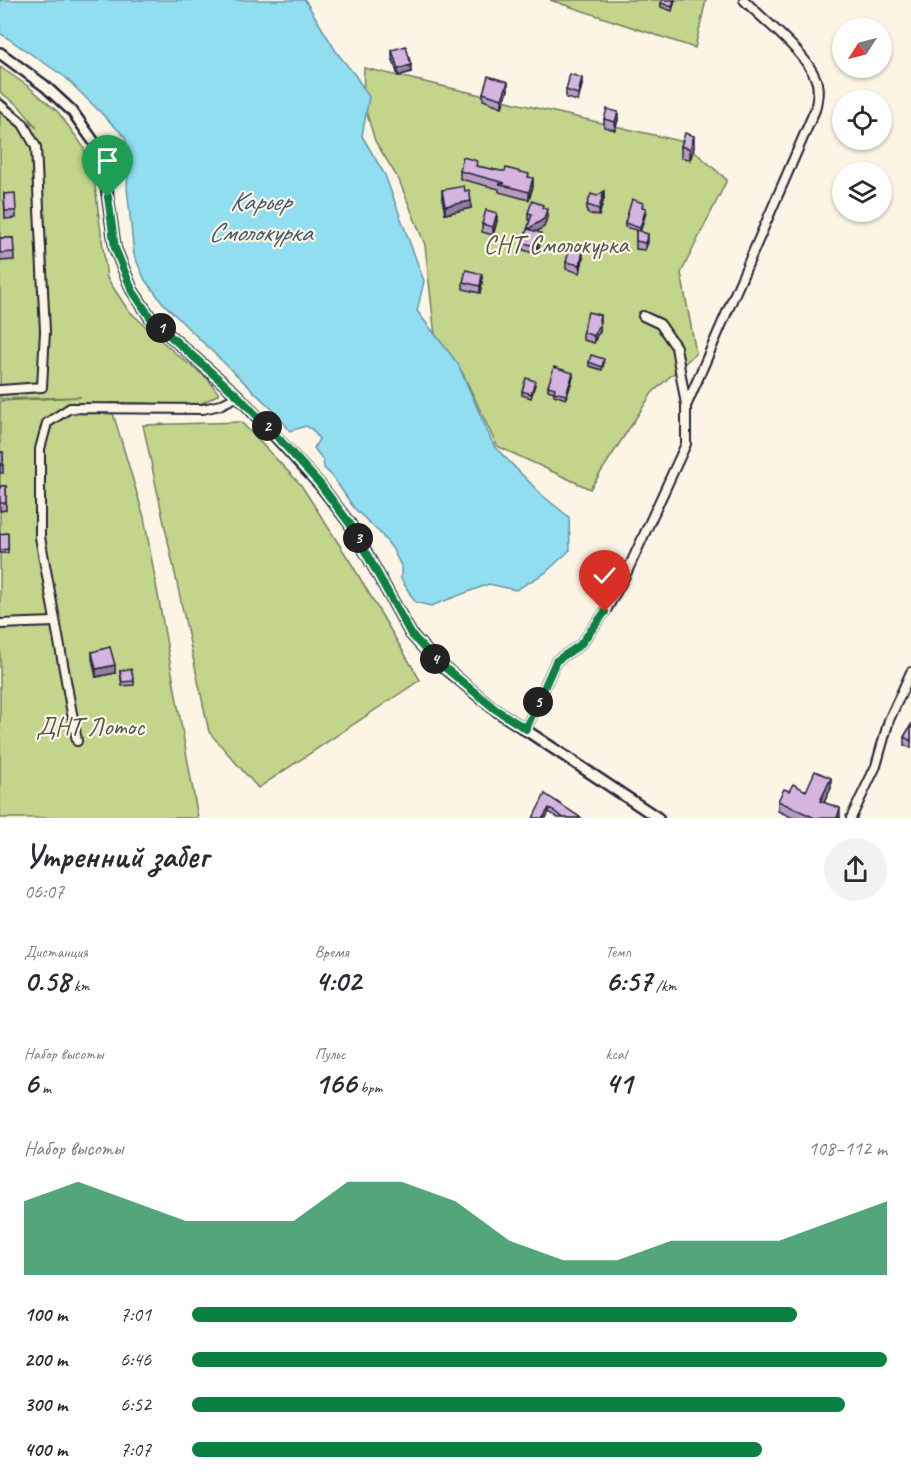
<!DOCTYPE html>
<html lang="ru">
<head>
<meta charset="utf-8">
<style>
  :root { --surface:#fff; --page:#f2f2f3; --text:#2b2b33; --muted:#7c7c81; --accent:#0b8043 }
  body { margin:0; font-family:Caveat,sans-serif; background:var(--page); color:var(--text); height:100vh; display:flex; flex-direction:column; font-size:22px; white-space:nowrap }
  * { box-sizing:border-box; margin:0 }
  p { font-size:20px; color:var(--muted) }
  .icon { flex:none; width:33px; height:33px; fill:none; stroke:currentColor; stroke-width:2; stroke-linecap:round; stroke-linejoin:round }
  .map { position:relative; height:818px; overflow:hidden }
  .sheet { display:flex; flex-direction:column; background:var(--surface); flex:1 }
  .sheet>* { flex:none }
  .needle { width:39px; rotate:234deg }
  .controls { position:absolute; left:832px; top:18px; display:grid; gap:12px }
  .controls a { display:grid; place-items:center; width:60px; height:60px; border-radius:50%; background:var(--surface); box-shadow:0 2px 4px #0004; font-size:30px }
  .pin { position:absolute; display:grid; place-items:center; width:51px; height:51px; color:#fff; margin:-62px -26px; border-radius:50% 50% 50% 0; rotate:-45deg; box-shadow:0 0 6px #0007 }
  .pin .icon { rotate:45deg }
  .km { position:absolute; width:30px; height:30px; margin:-15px; border-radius:50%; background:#222; color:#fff; font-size:16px; line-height:30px; text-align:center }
  .round { display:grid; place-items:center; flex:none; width:63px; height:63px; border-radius:32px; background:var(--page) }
  .summary { display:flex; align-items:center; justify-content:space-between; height:102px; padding:0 24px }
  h1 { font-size:33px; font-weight:800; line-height:45px }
  .figures { display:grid; grid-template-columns:repeat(3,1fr); gap:9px; height:102px; padding:6px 24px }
  .figures div { display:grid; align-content:center }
  .figures b { font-size:30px; font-weight:800 }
  .figures small { font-size:16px; font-weight:400 }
  .figures p { font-size:16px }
  .chart { height:168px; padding:12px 24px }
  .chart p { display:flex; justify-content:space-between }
  .chart svg { width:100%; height:108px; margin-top:6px; fill:var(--accent); opacity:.7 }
  ul { padding:0 24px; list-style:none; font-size:20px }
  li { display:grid; grid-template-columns:96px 72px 1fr; align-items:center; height:45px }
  li i { height:15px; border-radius:8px; background:var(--accent) }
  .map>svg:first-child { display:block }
  .green { fill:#c3d58a; stroke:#727c62; stroke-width:1.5 }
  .water { fill:#91def0; stroke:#6593a8; stroke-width:1.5 }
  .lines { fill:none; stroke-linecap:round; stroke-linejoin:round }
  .minor-casing { stroke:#22223b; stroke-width:12 }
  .tertiary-casing { stroke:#22223b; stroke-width:14 }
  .minor { stroke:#fcf5e5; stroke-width:8 }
  .tertiary { stroke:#fcf5e5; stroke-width:9 }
  .wall { fill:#b79cc1; stroke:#22223b; stroke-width:1.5 }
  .shaded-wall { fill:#957f9d; stroke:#22223b; stroke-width:1.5 }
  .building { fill:#d5b5e0; stroke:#22223b; stroke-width:1.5 }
  .route-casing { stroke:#fff; stroke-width:12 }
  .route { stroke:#0b8043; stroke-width:8 }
  .labels { text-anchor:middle; stroke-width:4.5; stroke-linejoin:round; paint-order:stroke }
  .park-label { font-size:26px; fill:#525853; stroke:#fcf5e5 }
  .water-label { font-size:27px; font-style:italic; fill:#435a71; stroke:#fcf5e5 }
</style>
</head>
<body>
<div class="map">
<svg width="911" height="818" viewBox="0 0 911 818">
  <rect width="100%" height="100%" fill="#fcf5e5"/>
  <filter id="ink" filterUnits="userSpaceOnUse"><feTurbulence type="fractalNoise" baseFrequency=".0167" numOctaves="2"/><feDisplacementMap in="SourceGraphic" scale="12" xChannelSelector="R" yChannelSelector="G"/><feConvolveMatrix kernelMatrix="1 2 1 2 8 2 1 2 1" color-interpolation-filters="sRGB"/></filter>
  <g filter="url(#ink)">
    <g class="green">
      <polygon points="550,0 706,0 695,48"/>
      <polygon points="0,67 28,86 58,112 83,146 94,179 107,278 128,310 175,353 208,379 219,394 195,407 143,403 110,403 144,517 198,818 0,818 0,401 81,397 0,399 0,97 37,128 19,106 0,92"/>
      <polygon points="364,68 684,142 727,180 681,273 696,353 652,393 590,489 497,446 463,374 435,336 425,245 399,180 375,141 363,101"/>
      <polygon points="241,422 301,485 351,563 420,680 258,788 209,732 143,425"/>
    </g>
    <polygon class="water" points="0,0 305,0 337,53 355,75 369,97 362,136 385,175 424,281 417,311 458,364 494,446 543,496 569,517 570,550 545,573 516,590 489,584 431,606 415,602 401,579 401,566 392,548 381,534 354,508 333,477 324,468 323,460 314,448 319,439 313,430 306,426 290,431 276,413 187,327 163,303 145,280 134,255 127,187 129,154 125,137 65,77 0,33"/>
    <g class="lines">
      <g class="minor-casing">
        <g id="minor">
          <polyline points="0,105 23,124 36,147 45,331 42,387 0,390"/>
          <path d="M687 404 815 110C817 101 819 93 817 83 810 55 764 21 744 0"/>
          <polyline points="0,624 55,622"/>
          <polyline points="526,729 556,661 580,645 605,612 625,576 686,444 686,405 676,347 660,324 643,316"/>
          <polyline points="77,741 40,537 40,449 47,423 70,408 203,409 220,405 238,396"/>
          <polyline points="851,818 876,766 889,720 911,672"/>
        </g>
      </g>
      <g class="tertiary-casing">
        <polyline id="tertiary" points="0,53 45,86 72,111 94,142 104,170 115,248 132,290 152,320 238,396 320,485 350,524 411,634 432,657 494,709 658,818"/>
      </g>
      <use href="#minor" class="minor"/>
      <use href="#tertiary" class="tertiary"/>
    </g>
    <g class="wall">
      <polygon points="675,0 672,11 661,7 661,3"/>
      <polygon points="392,50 411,72 398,76 392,57"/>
      <polygon points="582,85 578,101 566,98 566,90"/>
      <polygon points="508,90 502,107 483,100 483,93"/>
      <polygon points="604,119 618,120 615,130 604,127"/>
      <polygon points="681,146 694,147 690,160 681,157"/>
      <polygon points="477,166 529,177 533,186 529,200 499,192 499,189 460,179 460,171"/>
      <polygon points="442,190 465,191 471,208 445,214 442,198"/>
      <polygon points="4,194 16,211 16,218 5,219"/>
      <polygon points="604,198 599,216 587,213 587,205"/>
      <polygon points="643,207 646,212 640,232 648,242 645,250 636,249 636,230 625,227 625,223"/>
      <polygon points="543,208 547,217 544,227 536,231 541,240 537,254 523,250 523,243 530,221 528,220 528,213"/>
      <polygon points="497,221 493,235 482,232 482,224"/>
      <polygon points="0,238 13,238 14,260 0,261"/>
      <polygon points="583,258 580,273 566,269 566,262"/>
      <polygon points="463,282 482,282 480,293 463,289"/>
      <polygon points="600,323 600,332 597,335 594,343 583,340 583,332"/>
      <polygon points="589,362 604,363 602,370 589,366"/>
      <polygon points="573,377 566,399 554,395 554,392 548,390 548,386"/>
      <polygon points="535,385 531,398 522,395 522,391"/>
      <rect x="0" y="452" width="3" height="21"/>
      <polygon points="0,486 6,486 6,510 0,511"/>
      <polygon points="8,533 8,553 0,553 0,534"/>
      <polygon points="92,652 115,673 96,677 92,659"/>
      <polygon points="120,671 134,681 134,685 122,686"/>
      <polygon points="911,725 911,748 904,745 904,737"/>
      <polygon points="831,788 824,802 840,818 793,818 778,811 778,801 789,791"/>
      <polygon points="545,794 581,818 558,818 549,812"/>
    </g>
    <g class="shaded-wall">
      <polygon points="411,65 411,72 398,76 398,69"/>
      <polygon points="582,78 582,85 578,101 578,94"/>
      <polygon points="508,82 508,90 502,107 502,99"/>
      <polygon points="618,112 618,120 615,130 615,122"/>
      <polygon points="694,136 694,147 690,160 690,149"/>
      <polygon points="533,178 533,186 529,200 529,192"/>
      <polygon points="604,191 604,198 599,216 599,209"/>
      <polygon points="471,201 471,208 445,214 445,206"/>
      <polygon points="646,208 646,212 640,232 640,228"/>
      <polygon points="547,209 547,217 544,227 528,237 528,229"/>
      <polygon points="497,213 497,221 493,235 493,227"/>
      <polygon points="541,233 541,240 537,254 537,246"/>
      <polygon points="648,234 648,242 645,250 645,243"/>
      <polygon points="583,251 583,258 580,273 580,265"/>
      <polygon points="482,274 482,282 480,293 480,286"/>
      <polygon points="600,315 600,332 597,335 594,343 594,336"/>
      <polygon points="573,373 573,377 566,399 566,395"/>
      <polygon points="115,665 115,673 96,677 96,669"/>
      <polygon points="831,778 831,788 820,811 820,801"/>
      <polygon points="549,808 549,812 546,818 543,818"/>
      <polygon points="840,808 840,818 837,818"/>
    </g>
    <g class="building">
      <polygon points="662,0 674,0 672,7 661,3"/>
      <polygon points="406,46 411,65 398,69 392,50"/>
      <polygon points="570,74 582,78 578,94 566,90"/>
      <polygon points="488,76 508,82 502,99 483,93"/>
      <polygon points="607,109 618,112 615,122 604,119"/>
      <polygon points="685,133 694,136 690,149 681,146"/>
      <polygon points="463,157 477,161 476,166 501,171 505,171 506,168 529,174 528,177 533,178 529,192 499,184 505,183 460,171"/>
      <polygon points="464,186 465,191 469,190 471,201 445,206 442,190"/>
      <polygon points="604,191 599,209 587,205 591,194 597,196"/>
      <polygon points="15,193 16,211 5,211 4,194"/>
      <polygon points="632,199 643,203 642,207 646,208 640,228 625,223"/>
      <polygon points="532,201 543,205 542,208 547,209 544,219 528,229 541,233 537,246 523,243 532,214 528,213"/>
      <polygon points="486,210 497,213 493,227 482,224"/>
      <polygon points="636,230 648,234 645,243 636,241"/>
      <polygon points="0,238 13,238 14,252 0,253"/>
      <polygon points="570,247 583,251 580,265 566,262"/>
      <polygon points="466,270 482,274 480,286 463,282"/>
      <polygon points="588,312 600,315 599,320 600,325 597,328 594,336 583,332"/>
      <polygon points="591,355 604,359 602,367 589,362"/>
      <polygon points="554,367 573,373 566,395 554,392 555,388 548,386"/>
      <polygon points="526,378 535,381 531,394 522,391"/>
      <rect x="0" y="452" width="3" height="13"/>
      <rect x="0" y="486" width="6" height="17"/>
      <polygon points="8,533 8,549 0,550 0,534"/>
      <polygon points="110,647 115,665 96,669 92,652"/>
      <polygon points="131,669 134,681 122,682 120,671"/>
      <polygon points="911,725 911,741 904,737"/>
      <polygon points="815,771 831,778 820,801 840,808 837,818 815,818 778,801 784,789 789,791 793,784 806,791"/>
      <polygon points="545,794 581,818 564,818 549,808 543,818 533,818"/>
    </g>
  </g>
  <g class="lines" filter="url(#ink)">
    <g class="route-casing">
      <polyline id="route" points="108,197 115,248 132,290 152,320 238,396 279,439 320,484 350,524 411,634 432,657 495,709 526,729 556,661 580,645 605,612"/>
    </g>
    <use href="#route" class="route"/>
  </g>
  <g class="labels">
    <g class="park-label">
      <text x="556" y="253">СНТ Смолокурка</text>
      <text x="90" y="735">ДНТ Лотос</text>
    </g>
    <g class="water-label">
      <text x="260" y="210">Карьер<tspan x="260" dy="31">Смолокурка</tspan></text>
    </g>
  </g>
</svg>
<div class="controls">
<a><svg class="needle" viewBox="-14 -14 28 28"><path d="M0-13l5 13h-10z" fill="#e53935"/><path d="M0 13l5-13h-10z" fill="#7c7c81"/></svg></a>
<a><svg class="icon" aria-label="locate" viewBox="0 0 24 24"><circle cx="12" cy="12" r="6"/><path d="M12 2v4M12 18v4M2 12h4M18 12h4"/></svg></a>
<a><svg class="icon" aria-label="layers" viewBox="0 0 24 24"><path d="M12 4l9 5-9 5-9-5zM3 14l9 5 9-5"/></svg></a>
</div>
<div class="pin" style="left:108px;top:197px;background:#1e9e55"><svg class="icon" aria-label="arrive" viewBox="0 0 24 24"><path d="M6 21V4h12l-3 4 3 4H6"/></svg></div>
<div class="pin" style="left:605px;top:612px;background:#d93025"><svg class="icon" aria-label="check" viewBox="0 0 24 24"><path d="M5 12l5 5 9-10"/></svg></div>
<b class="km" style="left:161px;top:328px">1</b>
<b class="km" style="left:267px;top:426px">2</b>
<b class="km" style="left:358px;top:538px">3</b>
<b class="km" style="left:435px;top:659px">4</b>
<b class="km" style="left:538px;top:702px">5</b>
</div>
<section class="sheet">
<div class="summary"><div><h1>Утренний забег</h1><p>06:07</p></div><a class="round"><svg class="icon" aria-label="share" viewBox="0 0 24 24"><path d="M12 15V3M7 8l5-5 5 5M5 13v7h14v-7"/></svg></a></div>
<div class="figures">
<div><p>Дистанция</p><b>0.58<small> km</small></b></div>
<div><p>Время</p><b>4:02</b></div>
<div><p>Темп</p><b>6:57<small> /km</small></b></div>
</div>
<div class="figures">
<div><p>Набор высоты</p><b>6<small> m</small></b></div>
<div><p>Пульс</p><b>166<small> bpm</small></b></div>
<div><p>kcal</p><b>41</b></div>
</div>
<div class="chart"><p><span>Набор высоты</span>108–112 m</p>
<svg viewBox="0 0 160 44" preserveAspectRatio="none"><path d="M0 44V14L10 6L20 14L30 22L40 22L50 22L60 6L70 6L80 14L90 30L100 38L110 38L120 30L130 30L140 30L150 22L160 14V44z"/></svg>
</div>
<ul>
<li><b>100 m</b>7:01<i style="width:87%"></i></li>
<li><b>200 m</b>6:46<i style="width:100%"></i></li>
<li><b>300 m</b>6:52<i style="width:94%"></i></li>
<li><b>400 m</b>7:07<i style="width:82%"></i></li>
</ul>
</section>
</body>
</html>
